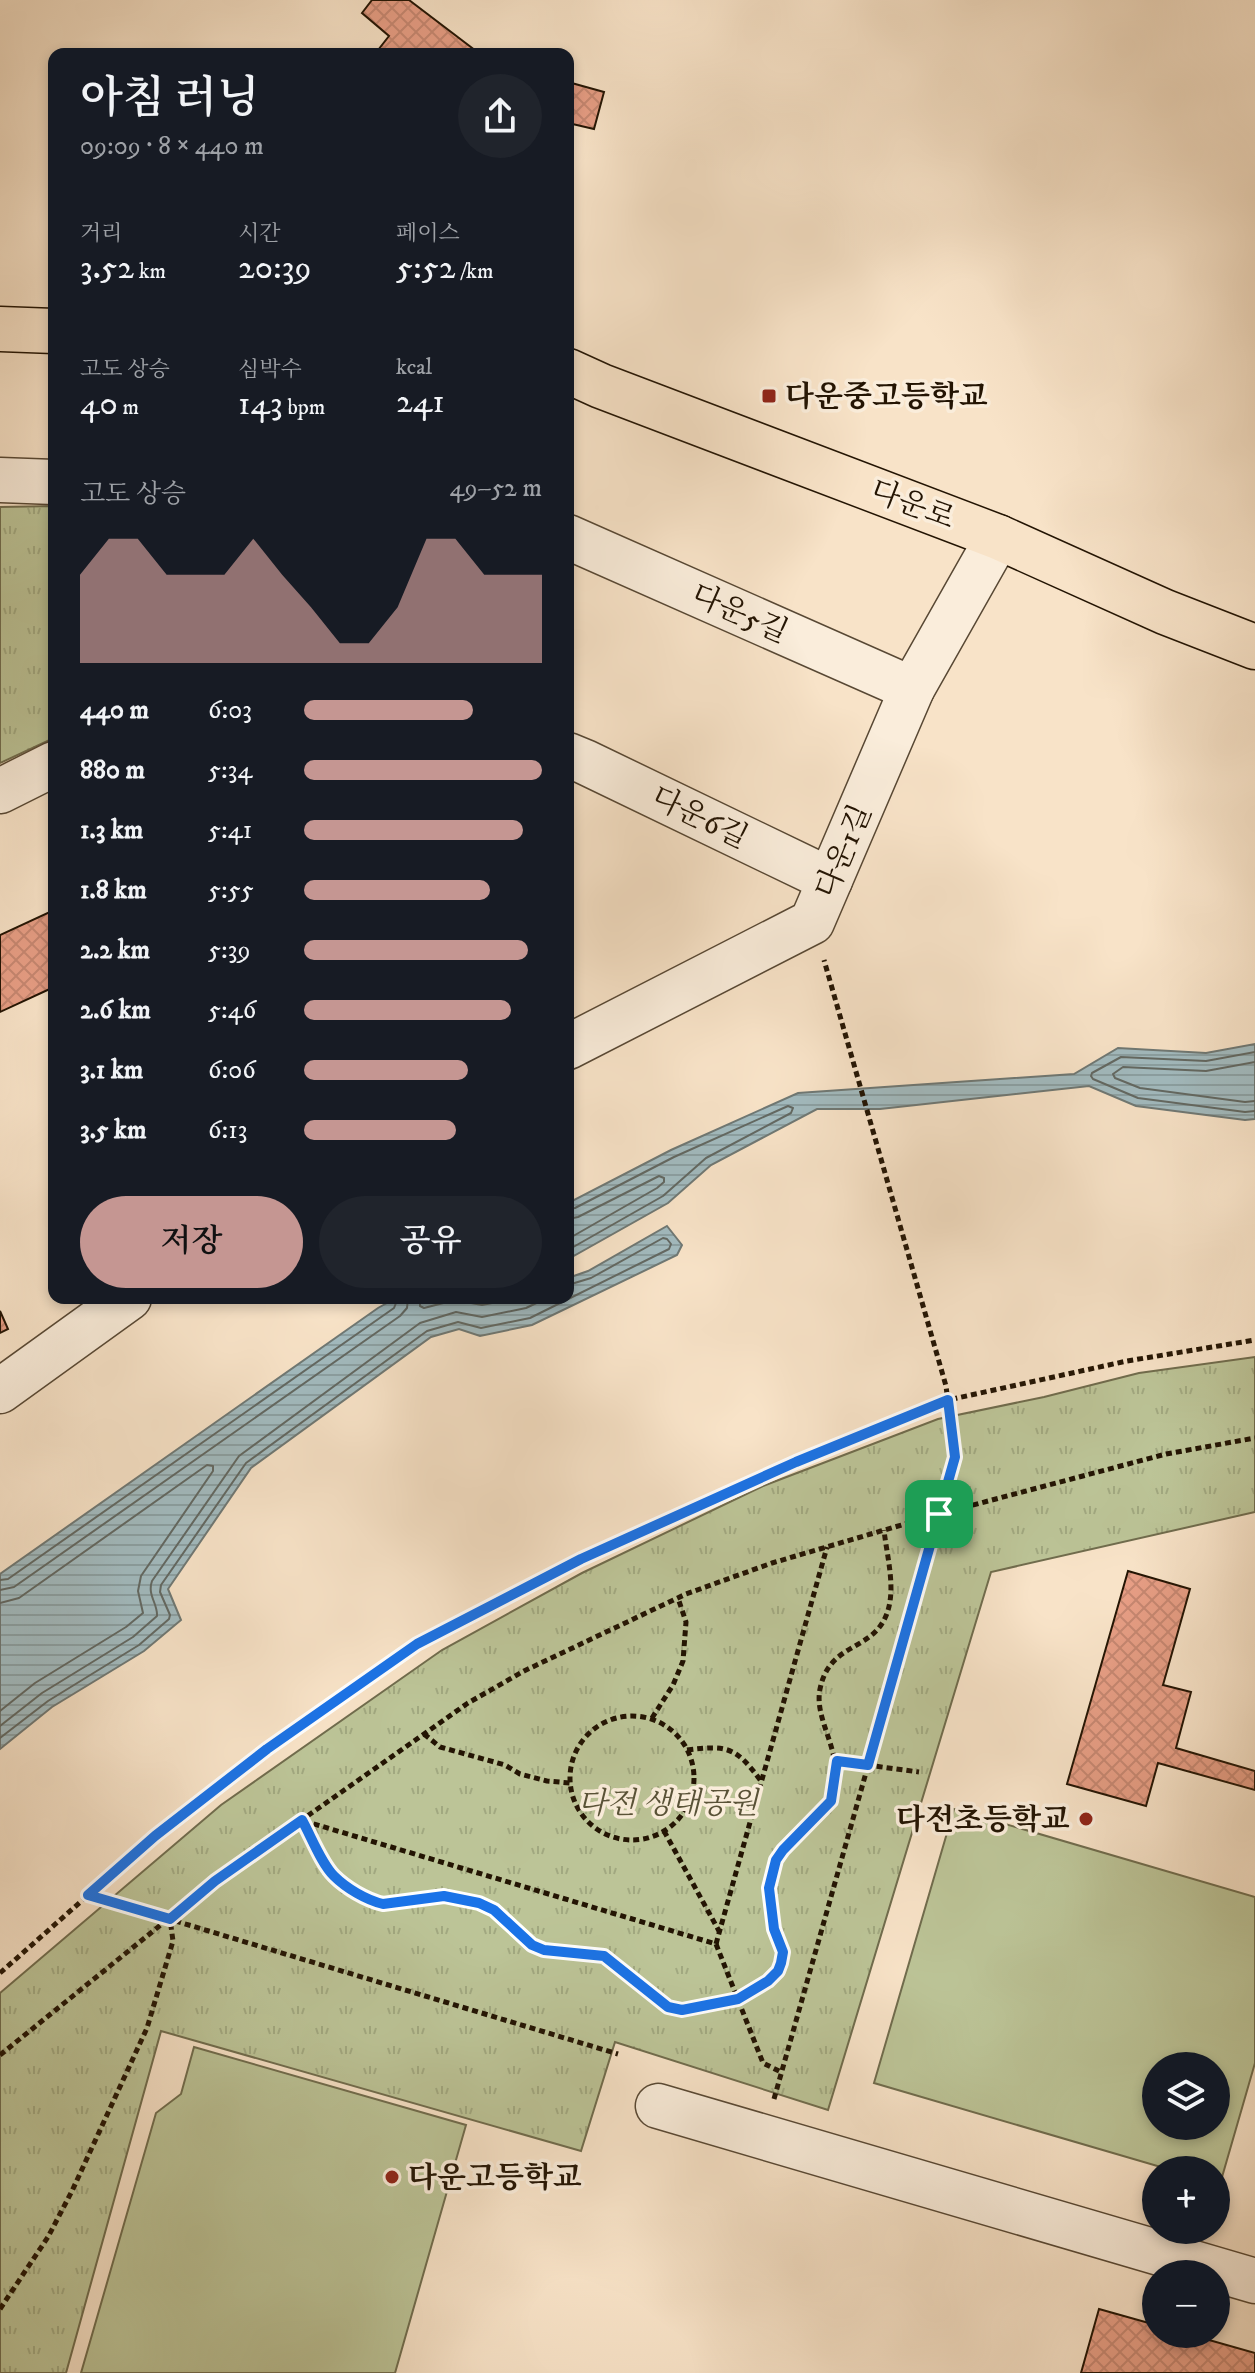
<!DOCTYPE html>
<html lang="ko">
<head>
<meta charset="utf-8">
<style>
  :root { --surface:#171b24; --page:#20242c; --text:#f1f3f6; --muted:#9ea1a6; --accent:#c59692 }
  body { margin:0; font-family:"IM FELL DW Pica","Noto Serif KR",serif; background:var(--page); color:var(--text); height:100vh; display:flex; flex-direction:column; font-size:30px; white-space:nowrap }
  * { box-sizing:border-box; margin:0 }
  p { font-size:26px; color:var(--muted) }
  .icon { flex:none; width:44px; height:44px; fill:none; stroke:currentColor; stroke-width:2; stroke-linecap:round; stroke-linejoin:round }
  .map { position:relative; flex:1; overflow:hidden }
  .details { position:absolute; left:48px; top:48px; width:526px; height:1256px; display:flex; flex-direction:column; background:var(--surface); border-radius:16px; box-shadow:0 4px 12px #0003 }
  .details>* { flex:none }
  .controls { position:absolute; left:1142px; top:2052px; display:grid; gap:16px }
  .controls a { display:grid; place-items:center; width:88px; height:88px; border-radius:50%; background:var(--surface); box-shadow:0 4px 12px #0003; font-size:40px }
  .pin { position:absolute; display:grid; place-items:center; width:68px; height:68px; color:#fff; margin:-34px; border-radius:16px; box-shadow:0 4px 12px #0006 }
  .round { display:grid; place-items:center; flex:none; width:84px; height:84px; border-radius:42px; background:var(--page) }
  .overview { display:flex; align-items:center; justify-content:space-between; height:136px; padding:0 32px }
  h1 { font-size:44px; font-weight:600; line-height:60px }
  .stats { display:grid; grid-template-columns:repeat(3,1fr); gap:12px; height:136px; padding:8px 32px }
  .stats div { display:grid; align-content:center }
  .stats b { font-size:34px; font-weight:600 }
  .stats small { font-size:22px; font-weight:400 }
  .stats p { font-size:22px }
  .chart { height:224px; padding:16px 32px }
  .chart p { display:flex; justify-content:space-between }
  .chart svg { width:100%; height:144px; margin-top:8px; fill:var(--accent); opacity:.7 }
  .cta { display:flex; gap:16px; margin-top:auto; padding:16px 32px }
  .cta a { flex:1; height:92px; border-radius:48px; background:var(--accent); color:#111; font-size:32px; font-weight:600; line-height:92px; text-align:center }
  .cta a+a { background:var(--page); color:var(--text) }
  ul { padding:0 32px; list-style:none; font-size:26px }
  li { display:grid; grid-template-columns:128px 96px 1fr; align-items:center; height:60px }
  li i { height:20px; border-radius:10px; background:var(--accent) }
  .map>svg:first-child { display:block }
  .grass { fill:#bcc497; stroke:#706c4d; stroke-width:2; fill-rule:evenodd }
  .park { fill:url(#park-tufts); stroke:#706c4d; stroke-width:2 }
  .water { fill:url(#water-rules); stroke:#6f7874; stroke-width:2 }
  .lines { fill:none; stroke-linecap:round; stroke-linejoin:round }
  .shore { stroke:#626862; stroke-width:2 }
  .building { fill:url(#building-cross-hatch); stroke:#231403; stroke-width:2 }
  .minor-casing { stroke:#584834; stroke-width:47 }
  .major-casing { stroke:#231403; stroke-width:47 }
  .path { stroke:#231403; stroke-width:5; stroke-dasharray:6 4; stroke-linecap:butt }
  .minor { stroke:#faeddb; stroke-width:44 }
  .major { stroke:#f8e3c8; stroke-width:44 }
  .route-casing { stroke:#fff; stroke-width:16 }
  .route { stroke:#1a73e8; stroke-width:10 }
  .poi-dot { fill:#8f2418; stroke:#faeddb; stroke-width:3 }
  .labels { text-anchor:middle; stroke-width:7; stroke-linejoin:round; paint-order:stroke }
  .poi-label { font-size:30px; font-weight:bold; fill:#231403; stroke:#faeddb; text-anchor:start }
  .street-label { font-size:30px; fill:#231403; stroke:#faeddb }
  .park-label { font-size:30px; font-style:italic; fill:#595237; stroke:#faeddb }
</style>
</head>
<body>
<div class="map">
<svg width="1255" height="2373" viewBox="0 0 1255 2373">
  <defs>
    <pattern id="park-tufts" width="24" height="20" patternUnits="userSpaceOnUse" patternTransform="scale(2)"><rect width="24" height="20" fill="#bcc497"/><path d="M3 7l-1-3M5 7V3M7 7l1-3M15 17l-1-3M17 17v-4M19 17l1-3" fill="none" stroke="#a1a880"/></pattern>
    <pattern id="water-rules" width="6" height="5" patternUnits="userSpaceOnUse" patternTransform="scale(2)"><rect width="6" height="5" fill="#a2bbc0"/><path d="M0 2.5h6" fill="none" stroke="#8ba0a3"/></pattern>
    <pattern id="building-cross-hatch" width="8" height="8" patternUnits="userSpaceOnUse" patternTransform="scale(2)"><rect width="8" height="8" fill="#e79e85"/><path d="M0 0l8 8M0 8l8-8" fill="none" stroke="#c68771"/></pattern>
  </defs>
  <rect width="100%" height="100%" fill="#f8e3c8"/>
  <filter id="stains"><feTurbulence type="fractalNoise" baseFrequency=".0025" numOctaves="4"/><feColorMatrix values="0 0 0 0 .2 0 0 0 0 .09 0 0 0 0 .02 0 0 0 .5 -.17"/></filter>
  <radialGradient id="worn" r=".72"><stop offset=".6" stop-color="#630" stop-opacity="0"/><stop offset="1" stop-color="#630" stop-opacity=".3"/></radialGradient>
  <g class="grass">
    <path d="M954 1809 1255 1897V2063L1220 2184 1216 2183V2170H1171L874 2083ZM1156 2066H1216V2126H1156Z"/>
    <polygon points="194,2047 466,2125 395,2373 81,2373 156,2113 181,2094"/>
  </g>
  <g class="park">
    <polygon points="54,506 54,738 0,763 0,507"/>
    <polygon points="1255,1357 1255,1512 991,1572 828,2110 615,2042 581,2151 161,2031 66,2373 0,2373 0,1993 221,1805 442,1650 582,1573 763,1486 938,1419 1044,1397 1139,1373"/>
  </g>
  <g class="water">
    <polygon points="1255,1044 1255,1119 1245,1120 1136,1106 1089,1086 880,1109 817,1109 711,1165 668,1203 572,1257 568,1262 568,1203 671,1150 798,1093 1074,1074 1118,1048 1206,1053"/>
    <polygon points="667,1226 682,1245 677,1255 532,1325 480,1336 459,1329 431,1337 251,1468 168,1589 181,1620 144,1651 52,1707 0,1749 0,1574 378,1308 396,1298 568,1298 568,1278 588,1271"/>
  </g>
  <g class="lines">
    <g class="shore">
      <polyline points="1255,1052 1206,1061 1121,1057 1092,1073 1091,1076 1093,1079 1138,1098 1245,1112 1255,1111"/>
      <polyline points="1255,1062 1206,1071 1123,1067 1113,1074 1115,1078 1140,1088 1245,1102 1255,1101"/>
      <polyline points="568,1209 575,1208 674,1157 788,1106 793,1108 791,1113 706,1158 663,1196 568,1250"/>
      <polyline points="568,1219 578,1217 659,1176 664,1178 664,1182 657,1188 568,1239"/>
      <polyline points="420,1298 420,1306 424,1308 455,1300 482,1305 517,1298"/>
      <polyline points="0,1580 8,1579 394,1308 398,1298"/>
      <polyline points="0,1590 14,1587 400,1316 407,1308 408,1298"/>
      <polyline points="0,1603 19,1598 207,1465 213,1466 213,1471 141,1576 138,1591 143,1613 126,1627 35,1683 0,1711"/>
      <path d="M0 1726 42 1693 133 1637 157 1616C158 1604 147 1595 152 1581L239 1456 420 1323 456 1312 482 1317 526 1308 547 1298"/>
      <polyline points="0,1738 48,1701 139,1645 169,1619 170,1615 160,1592 161,1585 246,1463 427,1331 458,1322 481,1328 530,1318 669,1249 671,1244 667,1239 663,1238 591,1278 568,1285"/>
    </g>
  </g>
  <g class="building">
    <polygon points="372,0 409,0 480,54 375,54 389,36 362,13"/>
    <polygon points="568,82 604,92 594,129 568,123"/>
    <polygon points="54,910 54,987 0,1012 0,935"/>
    <polygon points="0,1311 8,1329 0,1333"/>
    <polygon points="1128,1571 1190,1589 1163,1685 1191,1692 1176,1748 1255,1771 1255,1790 1158,1763 1146,1806 1067,1784"/>
    <polygon points="1099,2309 1156,2325 1156,2334 1188,2334 1255,2353 1255,2373 1081,2373"/>
  </g>
  <g class="lines">
    <g class="minor-casing">
      <g id="minor">
        <polyline points="0,480 54,482"/>
        <polyline points="568,537 912,689"/>
        <polyline points="568,755 585,762 830,880"/>
        <polyline points="0,791 54,764"/>
        <polyline points="568,1047 812,922 912,689 998,537"/>
        <polyline points="0,1391 129,1298"/>
        <polyline points="658,2106 1255,2281"/>
      </g>
    </g>
    <g class="major-casing">
      <g id="major">
        <polyline points="0,329 54,331"/>
        <polyline points="568,371 601,386 998,537 1165,612 1255,647"/>
      </g>
    </g>
    <g class="path">
      <circle cx="632" cy="1778" r="62"/>
      <polyline points="652,1718 673,1685 683,1661 686,1622 678,1598"/>
      <polyline points="424,1734 440,1747 505,1765 520,1774 547,1781 570,1783"/>
      <path d="M687 1750C728 1745 736 1747 761 1781"/>
      <polyline points="837,1761 919,1772"/>
      <path d="M302 1820C311 1836 321 1863 334 1876 346 1888 366 1900 383 1904L444 1896 479 1903 494 1910 532 1945 544 1950 604 1956 668 2007C698 2013 787 1993 783 1952 782 1945 777 1937 775 1929 768 1907 766 1880 777 1858 793 1828 830 1821 835 1783 840 1747 814 1719 820 1689 829 1644 868 1651 884 1620 898 1594 887 1558 884 1530"/>
      <polyline points="304,1821 716,1944 827,1547"/>
      <polyline points="664,1831 719,1931"/>
      <polyline points="89,1895 618,2054"/>
      <polyline points="716,1944 763,2063 781,2072"/>
      <polyline points="0,1973 155,1836 267,1749 417,1644 581,1559 796,1462 948,1400 1127,1361 1255,1340"/>
      <polyline points="0,2055 215,1881 468,1703 524,1671 686,1594 772,1563 939,1514 1166,1454 1255,1438"/>
      <polyline points="774,2099 955,1457 946,1386 824,960"/>
      <polyline points="0,2309 48,2237 72,2191 147,2028 173,1941 170,1919"/>
    </g>
    <use href="#minor" class="minor"/>
    <use href="#major" class="major"/>
  </g>
  <g class="lines">
    <g class="route-casing">
      <path id="route" d="M948 1400 955 1457 868 1765 837 1761 831 1801 783 1850 776 1860 769 1888 774 1929 783 1952 781 1963 778 1971 768 1981 738 1999 682 2010 668 2007 604 1956 544 1950 532 1945 494 1910 479 1903 444 1896 383 1904C366 1900 346 1888 334 1876 321 1863 311 1836 302 1820L215 1881 170 1919 88 1895 155 1836 267 1749 417 1644 581 1559 796 1462Z"/>
    </g>
    <use href="#route" class="route"/>
  </g>
  <g class="poi-dot">
    <rect x="761" y="388" width="16" height="16" rx="4"/>
    <circle cx="1086" cy="1819" r="8"/>
    <circle cx="392" cy="2177" r="8"/>
  </g>
  <g class="labels">
    <g class="poi-label">
      <text x="785" y="406">다운중고등학교</text>
      <text x="1070" y="1829" text-anchor="end">다전초등학교</text>
      <text x="408" y="2187">다운고등학교</text>
    </g>
    <g class="street-label">
      <text transform="translate(913 504) rotate(21)" y="10">다운로</text>
      <text transform="translate(740 613) rotate(24)" y="10">다운5길</text>
      <text transform="translate(700 817) rotate(26)" y="10">다운6길</text>
      <text transform="translate(843 851) rotate(-67)" y="10">다운1길</text>
    </g>
    <g class="park-label">
      <text x="668" y="1813">다전 생태공원</text>
    </g>
  </g>
  <rect width="100%" height="100%" filter="url(#stains)"/>
  <rect width="100%" height="100%" fill="url(#worn)"/>
</svg>
<div class="controls">
<a><svg class="icon" aria-label="layers" viewBox="0 0 24 24"><path d="M12 4l9 5-9 5-9-5zM3 14l9 5 9-5"/></svg></a>
<a>+</a>
<a>−</a>
</div>
<div class="pin" style="left:939px;top:1514px;background:#1e9e55"><svg class="icon" aria-label="arrive" viewBox="0 0 24 24"><path d="M6 21V4h12l-3 4 3 4H6"/></svg></div>
<section class="details">
<div class="overview"><div><h1>아침 러닝</h1><p>09:09 · 8 × 440 m</p></div><a class="round"><svg class="icon" aria-label="share" viewBox="0 0 24 24"><path d="M12 15V3M7 8l5-5 5 5M5 13v7h14v-7"/></svg></a></div>
<div class="stats">
<div><p>거리</p><b>3.52<small> km</small></b></div>
<div><p>시간</p><b>20:39</b></div>
<div><p>페이스</p><b>5:52<small> /km</small></b></div>
</div>
<div class="stats">
<div><p>고도 상승</p><b>40<small> m</small></b></div>
<div><p>심박수</p><b>143<small> bpm</small></b></div>
<div><p>kcal</p><b>241</b></div>
</div>
<div class="chart"><p><span>고도 상승</span>49–52 m</p>
<svg viewBox="0 0 160 44" preserveAspectRatio="none"><path d="M0 44V17L10 6L20 6L30 17L40 17L50 17L60 6L70 17L80 27L90 38L100 38L110 27L120 6L130 6L140 17L150 17L160 17V44z"/></svg>
</div>
<ul>
<li><b>440 m</b>6:03<i style="width:71%"></i></li>
<li><b>880 m</b>5:34<i style="width:100%"></i></li>
<li><b>1.3 km</b>5:41<i style="width:92%"></i></li>
<li><b>1.8 km</b>5:55<i style="width:78%"></i></li>
<li><b>2.2 km</b>5:39<i style="width:94%"></i></li>
<li><b>2.6 km</b>5:46<i style="width:87%"></i></li>
<li><b>3.1 km</b>6:06<i style="width:69%"></i></li>
<li><b>3.5 km</b>6:13<i style="width:64%"></i></li>
</ul>
<div class="cta"><a>저장</a><a>공유</a></div>
</section>
</div>
</body>
</html>
